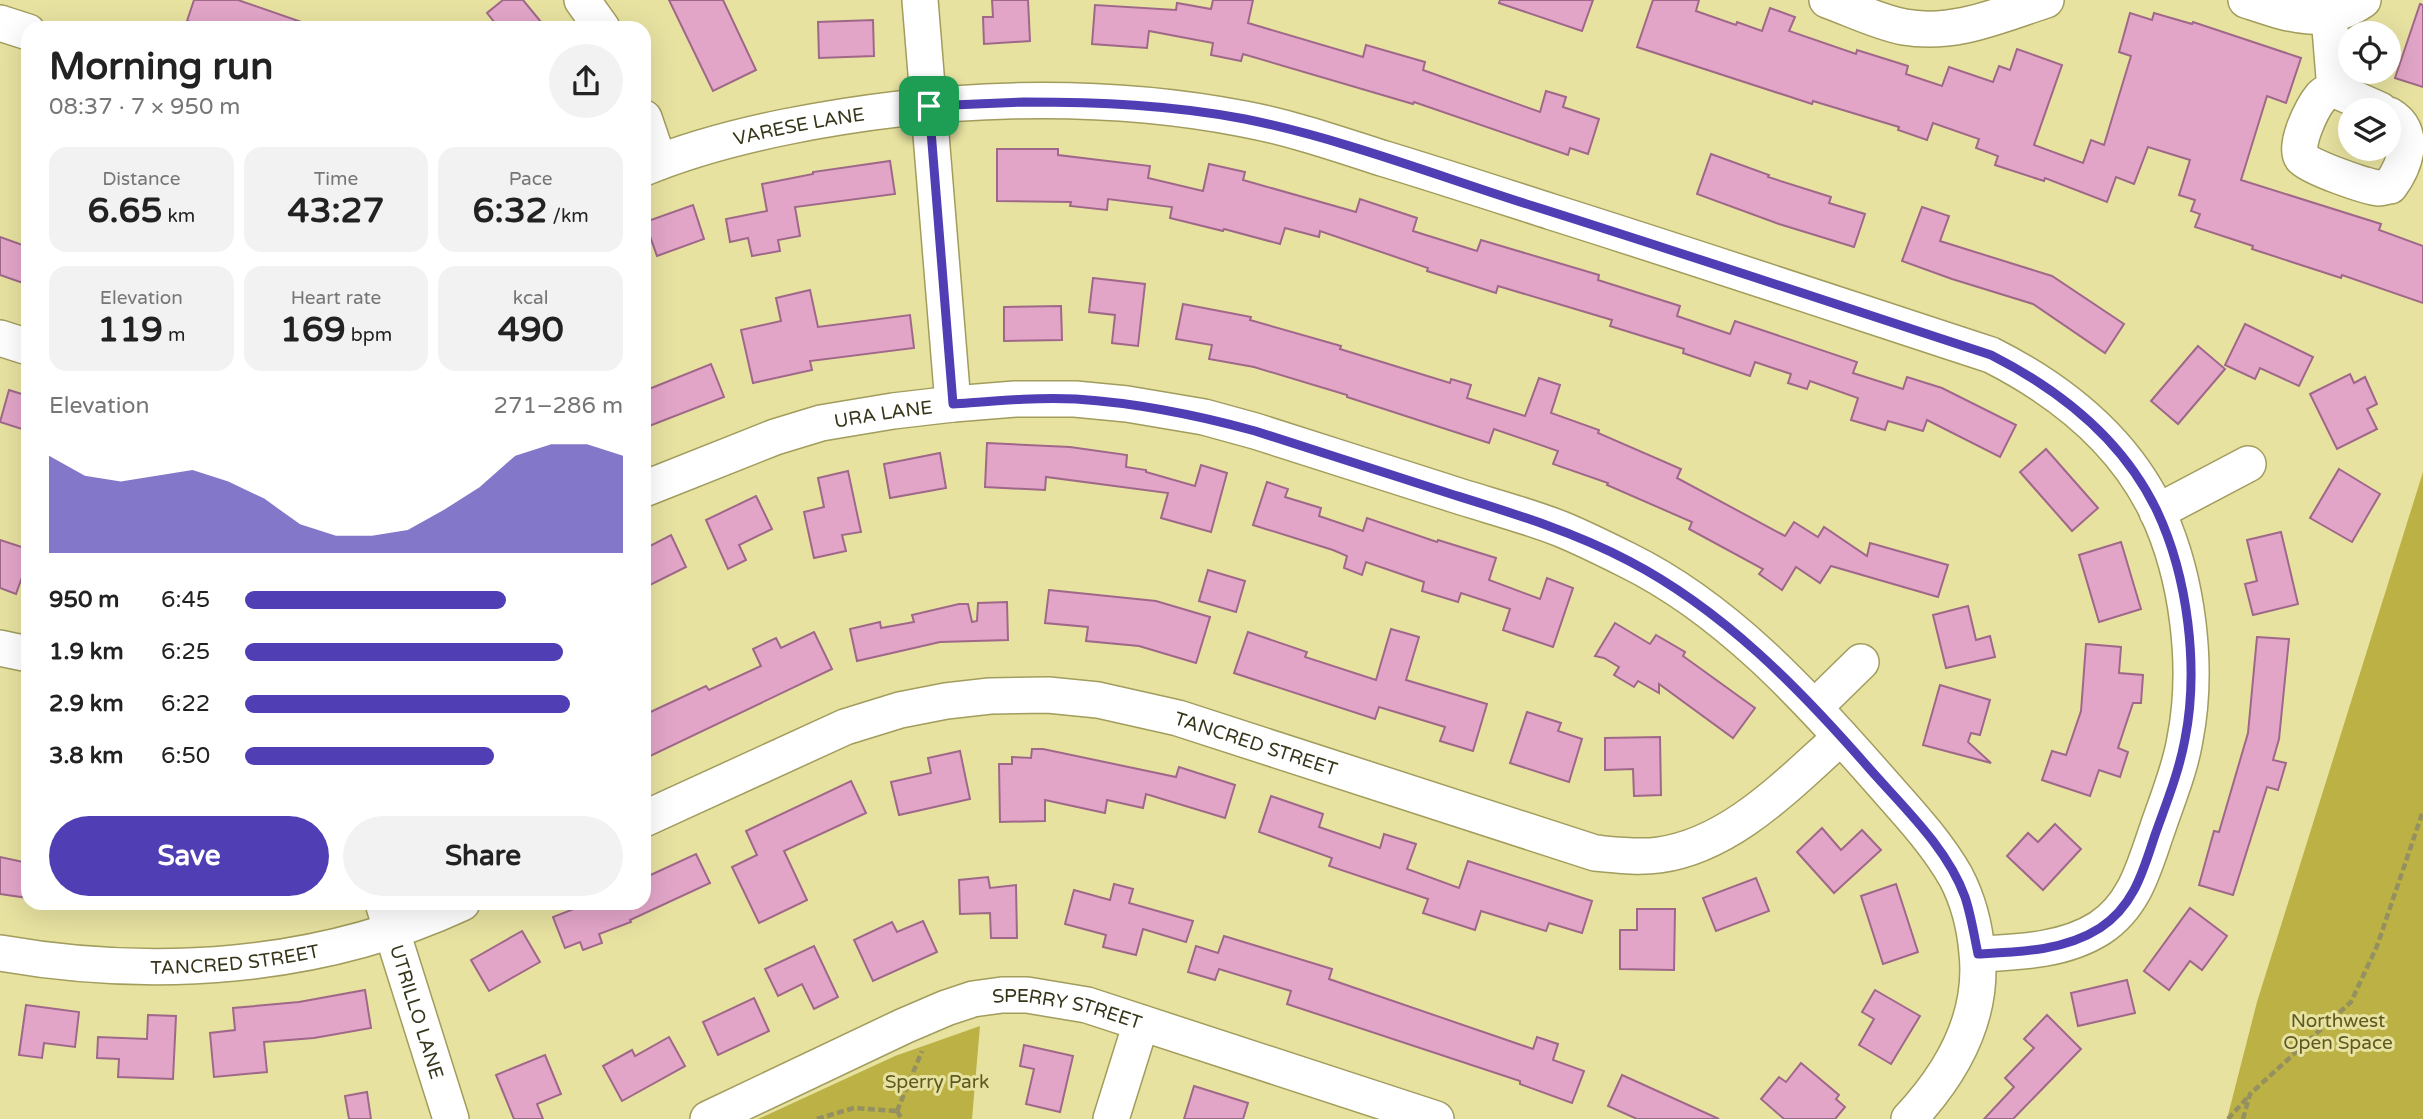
<!DOCTYPE html>
<html lang="en">
<head>
<meta charset="utf-8">
<style>
  :root { --surface:#fff; --page:#f2f2f2; --text:#222; --muted:#767676; --accent:#503eb5 }
  body { margin:0; font-family:"Varela Round",sans-serif; background:var(--page); color:var(--text); height:100vh; display:flex; flex-direction:column; font-size:26px; white-space:nowrap }
  * { box-sizing:border-box; margin:0 }
  p { font-size:23px; color:var(--muted) }
  .icon { flex:none; width:38px; height:38px; fill:none; stroke:currentColor; stroke-width:2; stroke-linecap:round; stroke-linejoin:round }
  .map { position:relative; flex:1; overflow:hidden }
  .drawer { position:absolute; left:21px; top:21px; width:630px; height:889px; display:flex; flex-direction:column; background:var(--surface); border-radius:21px; box-shadow:0 7px 28px #0002 }
  .drawer>* { flex:none }
  .buttons { position:absolute; left:2338px; top:21px; display:grid; gap:14px }
  .buttons a { display:grid; place-items:center; width:63px; height:63px; border-radius:50%; background:var(--surface); box-shadow:0 7px 28px #0002; font-size:35px }
  .pin { position:absolute; display:grid; place-items:center; width:60px; height:60px; color:#fff; margin:-30px; border-radius:14px; box-shadow:0 4px 10px #0006 }
  .round { display:grid; place-items:center; flex:none; width:74px; height:74px; border-radius:37px; background:var(--page) }
  .summary { display:flex; align-items:center; justify-content:space-between; height:119px; padding:0 28px }
  h1 { font-size:38px; font-weight:700; line-height:52px }
  .metrics { display:grid; grid-template-columns:repeat(3,1fr); gap:10px; height:119px; padding:7px 28px }
  .metrics div { display:grid; align-content:center; border-radius:18px; background:var(--page); text-align:center }
  .metrics b { font-size:35px; font-weight:700 }
  .metrics small { font-size:19px; font-weight:400 }
  .metrics p { font-size:19px }
  .chart { height:196px; padding:14px 28px }
  .chart p { display:flex; justify-content:space-between }
  .chart svg { width:100%; height:126px; margin-top:7px; fill:var(--accent); opacity:.7 }
  .button { display:flex; gap:14px; margin-top:auto; padding:14px 28px }
  .button a { flex:1; height:80px; border-radius:42px; background:var(--accent); color:#fff; font-size:28px; font-weight:700; line-height:80px; text-align:center }
  .button a+a { background:var(--page); color:var(--text) }
  ul { padding:0 28px; list-style:none; font-size:23px }
  li { display:grid; grid-template-columns:112px 84px 1fr; align-items:center; height:52px }
  li i { height:18px; border-radius:9px; background:var(--accent) }
  .map>svg:first-child { display:block }
  .green { fill:#bbb145 }
  .building { fill:#e2a5c8; stroke:#9f6889; stroke-width:2 }
  .lines { fill:none; stroke-linecap:round; stroke-linejoin:round }
  .minor-casing { stroke:#a29c5d; stroke-width:38 }
  .path { stroke:#949061; stroke-width:4.5; stroke-dasharray:7 3.5; stroke-linecap:butt }
  .minor { stroke:#fff; stroke-width:35 }
  .route-casing { stroke:#fff; stroke-width:14 }
  .route { stroke:#503eb5; stroke-width:9 }
  .labels { text-anchor:middle; stroke-width:6; stroke-linejoin:round; paint-order:stroke }
  .street-label { font-size:19px; fill:#37351a; stroke:#e7e2a0 }
  .park-label { font-size:19px; fill:#5e5922; stroke:#e7e2a0 }
</style>
</head>
<body>
<div class="map">
<svg width="2423" height="1119" viewBox="0 0 2423 1119">
  <rect width="100%" height="100%" fill="#e7e2a0"/>
  <g class="green">
    <polygon points="2423,472 2423,1119 2227,1119 2257,1002"/>
    <polygon points="980,1026 972,1119 758,1119 895,1056"/>
  </g>
  <g class="building">
    <polygon points="194,0 238,0 310,25 310,28 211,28 187,21"/>
    <polygon points="503,0 523,0 546,28 499,28 487,13"/>
    <polygon points="669,0 723,0 756,70 713,91"/>
    <polygon points="992,0 1028,0 1030,41 984,44 983,17 993,17"/>
    <polygon points="1213,0 1253,0 1248,23 1363,57 1366,45 1425,62 1423,70 1540,112 1546,91 1566,97 1563,107 1599,119 1588,154 1570,148 1568,155 1414,102 1413,104 1243,54 1241,61 1211,55 1213,43 1149,31 1147,48 1092,44 1095,5 1176,10 1177,3 1211,9"/>
    <polygon points="1500,0 1593,0 1582,31 1499,3"/>
    <polygon points="1653,0 1699,0 1696,11 1736,25 1737,22 1762,31 1770,8 1795,17 1789,31 1856,54 1857,50 1908,66 1906,74 1942,86 1949,67 1993,82 1999,66 2010,70 2017,49 2062,65 2034,145 2083,163 2091,140 2104,145 2131,56 2119,52 2130,13 2152,20 2154,13 2192,24 2193,22 2301,58 2286,103 2267,96 2241,180 2381,224 2379,230 2423,246 2423,303 2342,275 2341,278 2252,249 2253,246 2195,227 2200,214 2191,211 2195,200 2179,195 2190,160 2148,147 2134,184 2116,177 2107,202 2045,178 2044,181 1995,165 1998,156 1976,148 1979,139 1933,123 1927,140 1898,130 1899,127 1813,101 1812,104 1637,47"/>
    <polygon points="2420,4 2423,5 2423,87 2395,78"/>
    <polygon points="873,20 874,56 819,58 818,22"/>
    <polygon points="997,149 1058,149 1058,155 1150,166 1148,178 1203,191 1209,164 1245,172 1243,180 1356,212 1360,199 1417,218 1413,231 1477,251 1481,240 1599,275 1598,280 1680,306 1677,316 1730,334 1735,321 1857,362 1853,373 1903,389 1907,377 1942,388 2016,425 2000,457 1927,420 1923,431 1888,421 1885,430 1851,420 1858,398 1810,381 1807,389 1788,383 1791,374 1755,362 1750,376 1683,353 1684,349 1610,326 1612,320 1498,286 1496,293 1427,271 1428,268 1320,231 1319,237 1285,228 1280,244 1224,229 1223,231 1170,218 1172,207 1108,199 1107,210 1070,206 1071,202 997,201"/>
    <polygon points="1711,154 1769,175 1768,177 1831,197 1829,203 1865,214 1854,247 1779,224 1697,194"/>
    <polygon points="890,161 895,194 795,207 800,236 778,240 780,251 752,256 748,238 730,242 726,219 767,211 762,184 813,174 813,172"/>
    <polygon points="693,205 704,239 657,256 645,222"/>
    <polygon points="1922,207 1949,216 1940,241 2052,276 2124,324 2105,353 2033,304 1952,279 1902,261"/>
    <polygon points="0,237 28,247 28,271 23,283 0,275"/>
    <polygon points="1093,278 1145,284 1138,346 1112,343 1115,315 1089,312"/>
    <polygon points="810,290 818,327 910,315 914,348 810,361 812,370 753,383 741,330 781,321 776,298"/>
    <polygon points="1183,304 1251,317 1250,320 1341,346 1340,349 1450,383 1451,379 1471,385 1467,398 1525,416 1539,378 1560,385 1551,413 1599,430 1598,433 1681,469 1677,478 1785,536 1794,522 1818,537 1824,527 1867,556 1870,543 1948,565 1938,597 1831,566 1820,583 1796,567 1782,590 1759,574 1763,569 1689,529 1692,522 1607,485 1608,483 1553,464 1558,451 1494,429 1489,443 1347,397 1347,395 1254,367 1209,359 1212,345 1176,339"/>
    <polygon points="1061,306 1062,340 1004,341 1004,307"/>
    <polygon points="2245,324 2313,357 2299,386 2260,368 2255,379 2225,365"/>
    <polygon points="2198,346 2225,369 2178,424 2151,401"/>
    <polygon points="711,364 724,397 644,428 644,391"/>
    <polygon points="2350,374 2354,383 2365,377 2377,404 2367,409 2377,429 2337,449 2310,394"/>
    <polygon points="9,390 28,396 28,431 0,422"/>
    <polygon points="987,443 1070,447 1127,455 1126,467 1146,470 1146,472 1195,486 1201,465 1227,473 1211,532 1161,518 1168,493 1046,477 1045,490 985,487"/>
    <polygon points="2046,449 2098,508 2072,531 2020,472"/>
    <polygon points="940,453 946,488 890,498 884,464"/>
    <polygon points="2339,469 2380,494 2352,542 2310,518"/>
    <polygon points="848,471 861,532 842,535 846,551 814,558 804,512 824,507 818,478"/>
    <polygon points="1267,482 1288,489 1285,497 1321,508 1319,516 1363,531 1367,518 1437,542 1438,540 1496,558 1489,580 1540,599 1547,578 1573,588 1553,647 1503,630 1510,609 1461,593 1458,602 1422,591 1424,582 1366,562 1362,575 1344,568 1347,556 1333,550 1253,525"/>
    <polygon points="756,496 772,529 739,545 746,560 728,569 706,520"/>
    <polygon points="2281,532 2298,604 2253,615 2245,584 2257,581 2247,540"/>
    <polygon points="671,535 686,567 644,588 644,549"/>
    <polygon points="0,540 28,549 28,560 16,594 0,588"/>
    <polygon points="2121,542 2141,609 2099,622 2079,555"/>
    <polygon points="1208,570 1245,581 1236,612 1199,601"/>
    <polygon points="1049,590 1156,601 1210,617 1196,663 1139,646 1086,641 1088,627 1045,623"/>
    <polygon points="1007,602 1008,640 940,642 857,661 850,629 880,622 881,628 914,622 912,615 959,604 968,604 972,622 977,621 978,603"/>
    <polygon points="1968,606 1976,640 1990,636 1995,657 1946,668 1933,615"/>
    <polygon points="1615,623 1650,644 1656,635 1685,652 1683,656 1755,708 1733,738 1659,684 1659,693 1638,681 1634,687 1614,675 1619,667 1604,658 1595,656"/>
    <polygon points="1391,629 1419,637 1406,680 1487,704 1473,751 1440,741 1445,727 1379,707 1375,719 1234,673 1248,632 1307,652 1305,657 1376,680"/>
    <polygon points="814,632 832,669 644,759 644,715 706,686 709,690 761,666 753,649 776,638 781,648"/>
    <polygon points="2257,637 2289,639 2279,739 2273,760 2286,763 2278,790 2267,787 2233,895 2199,885 2214,831 2219,832 2248,733"/>
    <polygon points="2086,644 2121,647 2119,673 2143,675 2141,703 2133,703 2118,748 2128,752 2120,777 2099,770 2090,796 2042,780 2052,751 2066,755 2081,711"/>
    <polygon points="1940,685 1990,700 1980,735 1971,733 1968,742 1991,763 1923,745"/>
    <polygon points="1527,712 1561,723 1558,731 1582,739 1569,782 1510,763"/>
    <polygon points="1660,737 1661,795 1634,796 1633,769 1605,770 1605,738"/>
    <polygon points="1032,749 1043,749 1176,777 1179,767 1235,785 1225,818 1146,794 1143,808 1107,800 1105,813 1045,800 1045,821 1000,822 999,764 1012,764 1012,757 1031,758"/>
    <polygon points="960,751 970,799 899,815 891,782 931,773 928,758"/>
    <polygon points="851,781 866,813 784,851 807,900 759,923 732,867 757,855 746,831"/>
    <polygon points="1271,796 1323,814 1319,827 1380,848 1384,834 1416,844 1407,869 1459,888 1468,861 1592,901 1582,933 1549,923 1546,931 1481,911 1475,930 1423,913 1428,899 1329,866 1332,858 1259,832"/>
    <polygon points="2055,824 2081,849 2043,890 2007,856 2028,833 2038,842"/>
    <polygon points="1822,828 1841,850 1862,830 1881,850 1834,893 1797,852"/>
    <polygon points="696,854 710,883 630,920 631,922 599,934 602,943 583,950 580,942 565,948 553,917 589,903 644,903 644,878"/>
    <polygon points="0,857 28,863 28,898 0,894"/>
    <polygon points="988,877 990,888 1016,885 1017,938 991,938 990,913 960,914 959,880"/>
    <polygon points="1756,878 1769,911 1716,931 1703,898"/>
    <polygon points="1114,884 1133,889 1129,903 1193,921 1186,942 1143,929 1136,955 1103,947 1106,935 1065,924 1074,890 1110,900"/>
    <polygon points="1896,884 1918,952 1883,964 1861,896"/>
    <polygon points="2190,908 2227,936 2202,970 2190,961 2169,990 2144,971"/>
    <polygon points="1637,909 1675,909 1674,970 1620,969 1620,930 1637,930"/>
    <polygon points="923,921 937,952 873,981 854,940 892,922 897,932"/>
    <polygon points="522,931 540,962 489,991 471,960"/>
    <polygon points="1224,936 1332,969 1329,979 1533,1049 1537,1037 1558,1044 1553,1060 1584,1071 1572,1103 1520,1084 1520,1081 1287,1004 1291,991 1219,969 1215,980 1188,972 1196,946 1218,953"/>
    <polygon points="814,946 838,997 814,1009 802,984 778,996 765,969"/>
    <polygon points="2127,980 2135,1013 2078,1026 2071,993"/>
    <polygon points="365,990 371,1028 314,1038 264,1042 267,1072 214,1077 210,1033 235,1030 233,1008 299,1002"/>
    <polygon points="1875,990 1920,1016 1891,1064 1859,1045 1874,1019 1862,1012"/>
    <polygon points="754,998 769,1031 718,1055 703,1022"/>
    <polygon points="26,1005 79,1012 75,1047 44,1043 42,1058 19,1055"/>
    <polygon points="148,1015 176,1016 173,1079 118,1077 119,1059 97,1058 98,1037 147,1039"/>
    <polygon points="2047,1015 2081,1049 2013,1119 1984,1119 2014,1087 2005,1078 2034,1048 2024,1039"/>
    <polygon points="669,1037 685,1066 622,1101 603,1066 632,1050 635,1056"/>
    <polygon points="1024,1045 1073,1056 1060,1112 1026,1104 1034,1069 1020,1066"/>
    <polygon points="545,1055 561,1094 537,1104 543,1119 514,1119 496,1075"/>
    <polygon points="1801,1063 1839,1095 1836,1099 1845,1107 1835,1119 1784,1119 1761,1099 1779,1077 1786,1082"/>
    <polygon points="1622,1075 1719,1119 1637,1119 1608,1106"/>
    <polygon points="1194,1086 1248,1103 1243,1119 1184,1119"/>
    <polygon points="367,1092 371,1119 349,1119 345,1096"/>
  </g>
  <g class="lines">
    <g class="minor-casing">
      <g id="minor">
        <polyline points="582,0 602,28"/>
        <polyline points="920,0 953,404"/>
        <path d="M1827 0C1852 9 1878 22 1904 27 1954 36 2000 15 2046 0"/>
        <path d="M2246 0C2289 14 2322 28 2363 0"/>
        <polyline points="2329,16 2335,90"/>
        <polyline points="0,23 28,32"/>
        <path d="M2380 110 2335 90C2329 92 2324 93 2321 97 2312 108 2293 146 2302 158 2309 167 2367 187 2379 188 2383 188 2386 186 2390 186 2406 164 2417 131 2389 115"/>
        <polyline points="644,118 659,162"/>
        <path id="s1" d="M644 168C690 149 736 137 785 127 934 97 1094 90 1244 119 1292 128 1338 144 1385 159 1441 176 1496 194 1552 212 1698 258 1844 307 1991 355 2060 390 2123 440 2157 511 2188 577 2199 667 2185 739 2180 770 2167 800 2157 830 2144 867 2135 905 2100 928 2064 951 2019 952 1978 954"/>
        <polyline points="0,338 28,347"/>
        <path id="s2" d="M644 489 775 437 821 423 893 411 953 404 1015 399H1075L1127 404 1204 417 1255 431C1318 451 1380 471 1443 491 1482 504 1523 514 1561 529 1583 538 1605 549 1627 560 1725 608 1805 695 1876 776 1904 808 1935 840 1956 877 1968 900 1975 928 1977 953 1984 1018 1952 1073 1909 1119"/>
        <polyline points="2157,512 2248,464"/>
        <polyline points="0,648 28,654"/>
        <polyline points="1815,707 1861,662"/>
        <path id="s3" d="M644 819 845 727 900 710 946 701 990 696 1048 695 1098 700 1178 718 1595 853C1616 855 1638 858 1659 855 1732 845 1789 783 1841 737"/>
        <path id="s4" d="M383 903 451 1119"/>
        <path id="s5" d="M0 953C154 980 320 969 462 903"/>
        <path id="s6" d="M708 1119 904 1026 946 1008 973 999 1002 995H1027L1087 1005 1436 1119"/>
        <polyline points="1111,1119 1141,1023"/>
      </g>
    </g>
    <g class="path">
      <polyline points="897,1111 922,1051"/>
      <polyline points="897,1111 902,1119"/>
      <polyline points="817,1119 854,1108 897,1111"/>
      <polyline points="2228,1119 2247,1098"/>
      <polyline points="2243,1119 2250,1094 2351,1002 2377,946 2423,811"/>
    </g>
    <use href="#minor" class="minor"/>
  </g>
  <g class="lines">
    <g class="route-casing">
      <path id="route" d="M1024 102C1098 102 1172 105 1245 119 1343 139 1438 176 1533 206 1686 254 1838 305 1991 355 2060 390 2123 440 2157 511 2188 577 2199 668 2185 739 2179 772 2166 804 2155 835 2143 871 2134 906 2100 928 2064 951 2019 952 1978 954 1974 935 1971 915 1965 897 1947 847 1902 806 1868 767 1799 688 1723 610 1629 561 1572 531 1512 513 1451 494 1386 473 1321 452 1255 431 1197 415 1137 403 1076 399 1035 397 994 401 953 404L929 106Z"/>
    </g>
    <use href="#route" class="route"/>
  </g>
  <g class="labels">
    <g class="street-label">
      <text dy="7" stroke="none"><textPath href="#s1" startOffset="161">VARESE LANE</textPath></text>
      <text dy="7" stroke="none"><textPath href="#s2" startOffset="252">URA LANE</textPath></text>
      <text dy="7" stroke="none"><textPath href="#s3" startOffset="642">TANCRED STREET</textPath></text>
      <text dy="7" stroke="none"><textPath href="#s5" startOffset="236">TANCRED STREET</textPath></text>
      <text dy="7" stroke="none"><textPath href="#s4" startOffset="114">UTRILLO LANE</textPath></text>
      <text dy="7" stroke="none"><textPath href="#s6" startOffset="387">SPERRY STREET</textPath></text>
    </g>
    <g class="park-label">
      <text x="2338" y="1027">Northwest<tspan x="2338" dy="22">Open Space</tspan></text>
      <text x="937" y="1088">Sperry Park</text>
    </g>
  </g>
</svg>
<div class="buttons">
<a><svg class="icon" aria-label="locate" viewBox="0 0 24 24"><circle cx="12" cy="12" r="6"/><path d="M12 2v4M12 18v4M2 12h4M18 12h4"/></svg></a>
<a><svg class="icon" aria-label="layers" viewBox="0 0 24 24"><path d="M12 4l9 5-9 5-9-5zM3 14l9 5 9-5"/></svg></a>
</div>
<div class="pin" style="left:929px;top:106px;background:#1e9e55"><svg class="icon" aria-label="arrive" viewBox="0 0 24 24"><path d="M6 21V4h12l-3 4 3 4H6"/></svg></div>
<section class="drawer">
<div class="summary"><div><h1>Morning run</h1><p>08:37 · 7 × 950 m</p></div><a class="round"><svg class="icon" aria-label="share" viewBox="0 0 24 24"><path d="M12 15V3M7 8l5-5 5 5M5 13v7h14v-7"/></svg></a></div>
<div class="metrics">
<div><p>Distance</p><b>6.65<small> km</small></b></div>
<div><p>Time</p><b>43:27</b></div>
<div><p>Pace</p><b>6:32<small> /km</small></b></div>
</div>
<div class="metrics">
<div><p>Elevation</p><b>119<small> m</small></b></div>
<div><p>Heart rate</p><b>169<small> bpm</small></b></div>
<div><p>kcal</p><b>490</b></div>
</div>
<div class="chart"><p><span>Elevation</span>271–286 m</p>
<svg viewBox="0 0 160 44" preserveAspectRatio="none"><path d="M0 44V10L10 17L20 19L30 17L40 15L50 19L60 25L70 34L80 38L90 38L100 36L110 29L120 21L130 10L140 6L150 6L160 10V44z"/></svg>
</div>
<ul>
<li><b>950 m</b>6:45<i style="width:69%"></i></li>
<li><b>1.9 km</b>6:25<i style="width:84%"></i></li>
<li><b>2.9 km</b>6:22<i style="width:86%"></i></li>
<li><b>3.8 km</b>6:50<i style="width:66%"></i></li>
</ul>
<div class="button"><a>Save</a><a>Share</a></div>
</section>
</div>
</body>
</html>
